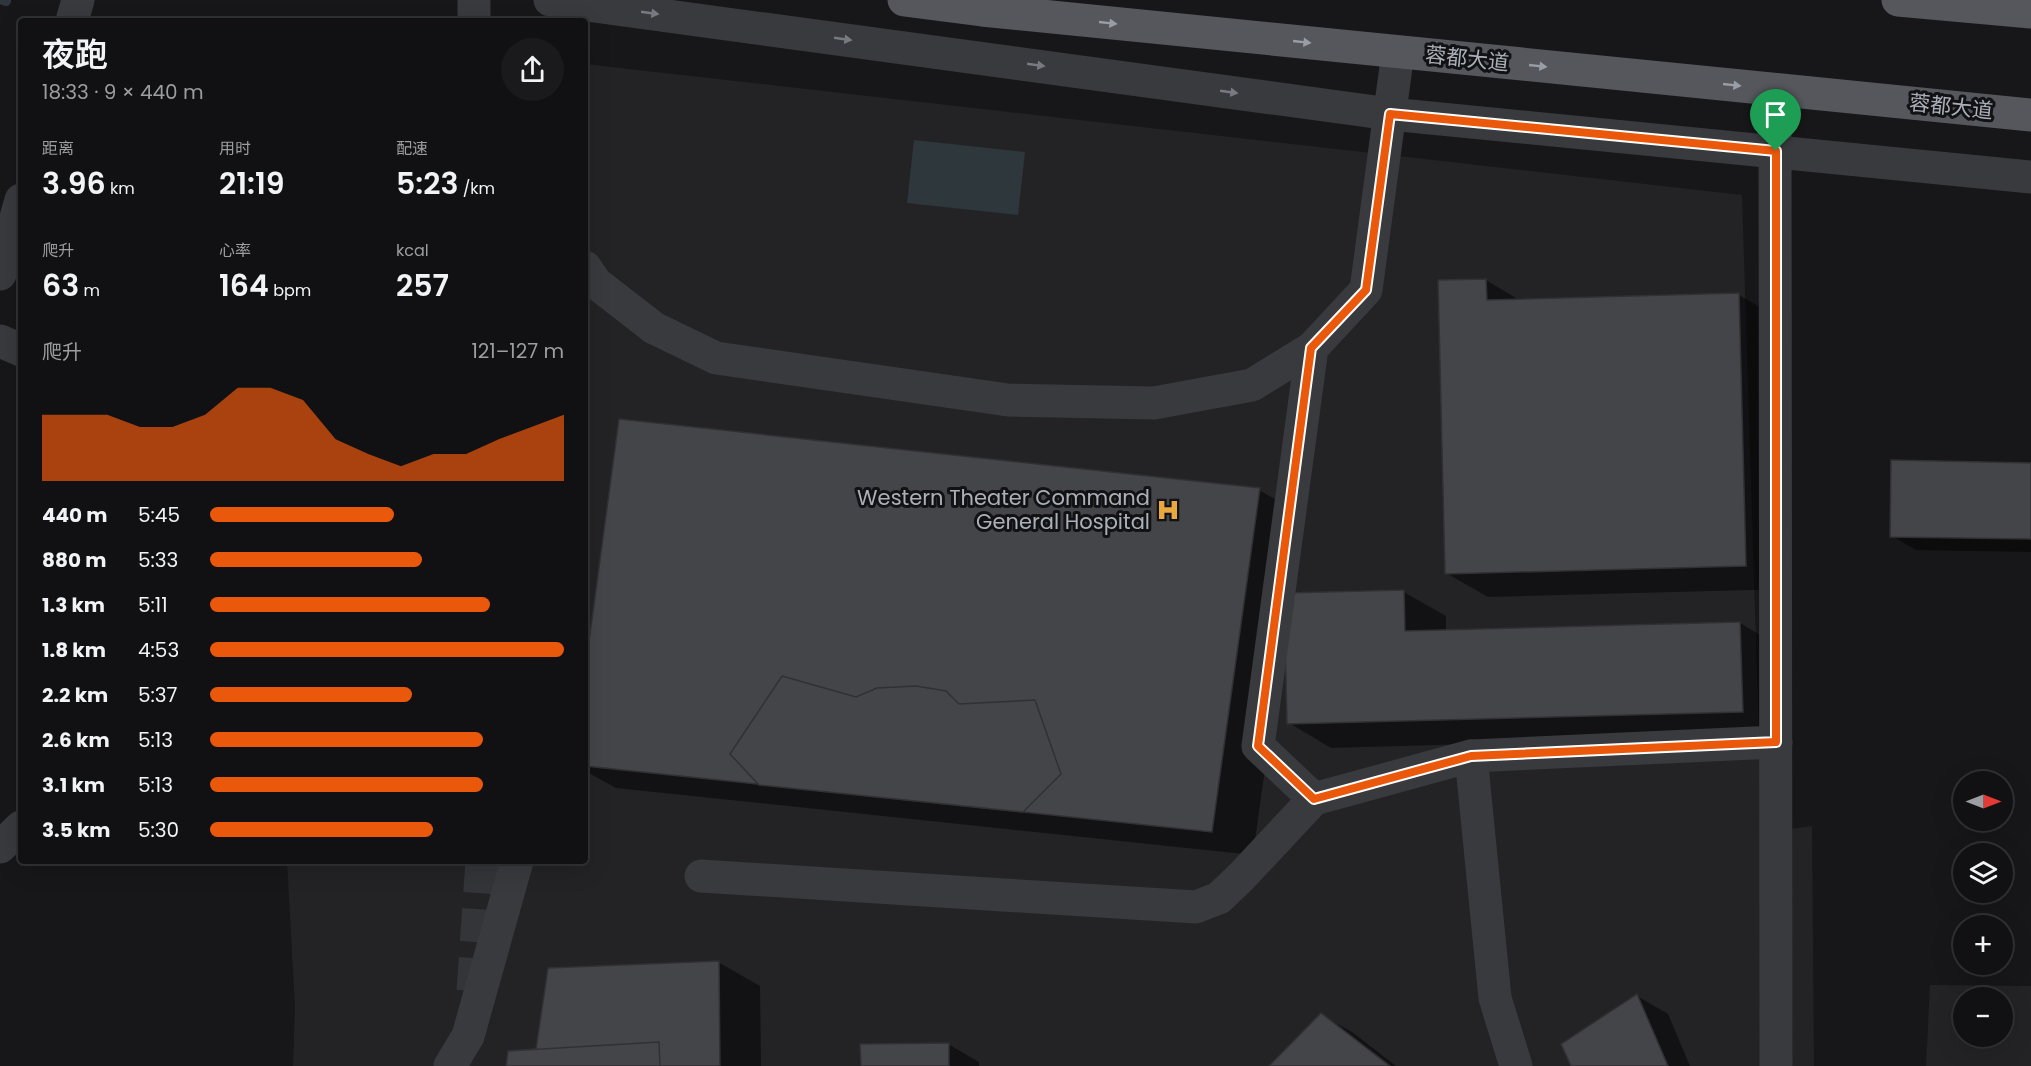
<!DOCTYPE html>
<html lang="zh">
<head>
<meta charset="utf-8">
<style>
  :root { --surface:#111113; --page:#1a1a1c; --text:#f1f3f6; --muted:#9c9da0; --line:#303133; --accent:#ea580c }
  body { margin:0; font-family:Poppins,"Noto Sans SC",sans-serif; background:var(--page); color:var(--text); height:100vh; display:flex; flex-direction:column; font-size:22px; white-space:nowrap }
  * { box-sizing:border-box; margin:0 }
  p { font-size:20px; color:var(--muted) }
  .icon { flex:none; width:33px; height:33px; fill:none; stroke:currentColor; stroke-width:2; stroke-linecap:round; stroke-linejoin:round }
  .map { position:relative; flex:1; overflow:hidden }
  .sheet { position:absolute; left:18px; top:18px; width:570px; height:846px; display:flex; flex-direction:column; background:var(--surface); border-radius:6px; box-shadow:0 6px 24px #0002,0 0 0 2px var(--line) }
  .sheet>* { flex:none }
  .needle { width:39px; rotate:90deg }
  .tools { position:absolute; left:1953px; top:771px; display:grid; gap:12px }
  .tools a { display:grid; place-items:center; width:60px; height:60px; border-radius:50%; background:var(--surface); box-shadow:0 6px 24px #0002,0 0 0 2px var(--line); font-size:30px }
  .pin { position:absolute; display:grid; place-items:center; width:51px; height:51px; color:#fff; margin:-62px -26px; border-radius:50% 50% 50% 0; rotate:-45deg; box-shadow:0 0 6px #0007 }
  .pin .icon { rotate:45deg }
  .round { display:grid; place-items:center; flex:none; width:63px; height:63px; border-radius:32px; background:var(--page) }
  .overview { display:flex; align-items:center; justify-content:space-between; height:102px; padding:0 24px }
  h1 { font-size:33px; font-weight:600; line-height:45px }
  .figures { display:grid; grid-template-columns:repeat(3,1fr); gap:9px; height:102px; padding:6px 24px }
  .figures div { display:grid; align-content:center }
  .figures b { font-size:30px; font-weight:600 }
  .figures small { font-size:16px; font-weight:400 }
  .figures p { font-size:16px }
  .chart { height:168px; padding:12px 24px }
  .chart p { display:flex; justify-content:space-between }
  .chart svg { width:100%; height:108px; margin-top:6px; fill:var(--accent); opacity:.7 }
  ul { padding:0 24px; list-style:none; font-size:20px }
  li { display:grid; grid-template-columns:96px 72px 1fr; align-items:center; height:45px }
  li i { height:15px; border-radius:8px; background:var(--accent) }
  .map>svg:first-child { display:block }
  .built { fill:#232326; fill-rule:evenodd }
  .water { fill:#2e373c }
  .shadow { fill:#0007 }
  .lines { fill:none; stroke-linecap:round; stroke-linejoin:round }
  .stream { stroke:#2e373c; stroke-width:10 }
  .building { fill:#444549; stroke:#313135; stroke-width:1.5 }
  .minor-tunnel { stroke:#343539; stroke-width:33; stroke-dasharray:33 16; stroke-linecap:butt }
  .minor { stroke:#383a3e; stroke-width:33 }
  .major { stroke:#55575d; stroke-width:33 }
  .oneway { fill:#777a81 }
  .oneway2 { fill:#999da6 }
  .route-casing { stroke:#fff; stroke-width:12 }
  .route { stroke:#ea580c; stroke-width:8 }
  .labels { text-anchor:middle; stroke-width:6; stroke-linejoin:round; paint-order:stroke }
  .street-label { font-size:21px; fill:#aaafb8; stroke:#121214 }
  .poi-label { font-size:21px; fill:#aaafb8; stroke:#121214; text-anchor:end }
</style>
</head>
<body>
<div class="map">
<svg width="2031" height="1066" viewBox="0 0 2031 1066">
  <rect width="100%" height="100%" fill="#171719"/>
  <g class="built">
    <polygon points="585,64 1742,195 1762,833 1812,826 1814,1066 293,1066 295,1007 287,861 585,861"/>
    <path d="M1930 985 2031 986V1066H1926ZM1964 998H2002V1036H1964Z"/>
  </g>
  <polygon class="water" points="914,140 1025,152 1018,215 907,203"/>
  <g class="shadow">
    <polygon points="1486,280 1521,301 1739,295 1781,319 1788,589 1488,597 1446,573"/>
    <polygon points="2031,464 2031,552 1916,550 1892,536"/>
    <polygon points="1259,490 1301,514 1290,595 1404,592 1446,616 1446,631 1740,623 1782,648 1784,735 1331,748 1289,723 1284,632 1253,855 616,788 585,771 585,682"/>
    <polygon points="718,962 760,986 761,1066 508,1066"/>
    <polygon points="1637,996 1668,1014 1690,1066 1572,1066"/>
    <polygon points="1321,1015 1352,1032 1396,1066 1271,1066"/>
    <polygon points="948,1044 979,1062 979,1066 862,1066"/>
  </g>
  <g class="lines">
    <polyline class="stream" points="3,0 6,1"/>
  </g>
  <g class="building">
    <polygon points="1486,279 1487,300 1739,293 1746,566 1445,574 1438,280"/>
    <polygon points="619,419 1260,488 1212,832 585,766 585,671"/>
    <polygon points="1891,460 2031,463 2031,539 1890,537"/>
    <polygon points="1404,590 1405,631 1740,622 1743,712 1287,724 1284,593"/>
    <polygon points="782,676 856,697 877,688 916,686 946,691 959,704 1035,700 1061,774 1023,812 759,785 730,754"/>
    <polygon points="719,961 720,1066 508,1066 508,1051 536,1049 548,968"/>
    <polygon points="1637,994 1668,1066 1571,1066 1561,1044"/>
    <polygon points="1321,1013 1390,1066 1269,1066"/>
    <polygon points="659,1042 660,1066 506,1066 508,1051"/>
    <polygon points="949,1043 949,1066 861,1066 860,1044"/>
  </g>
  <g class="lines">
    <polyline class="minor-tunnel" points="473,991 482,861"/>
    <g class="minor">
      <polyline points="474,0 474,21"/>
      <polyline points="550,0 1390,114 2031,177"/>
      <polyline points="72,21 78,0"/>
      <polyline points="1398,52 1366,290 1312,348 1258,746 1314,799 1471,756 1776,742"/>
      <polyline points="1775,90 1776,1066"/>
      <polyline points="585,267 596,283 654,328 716,358 1008,400 1154,403 1252,385 1312,348"/>
      <polyline points="0,274 21,200"/>
      <polyline points="0,341 21,350"/>
      <polyline points="1471,756 1495,998 1516,1066"/>
      <polyline points="0,847 21,827"/>
      <polyline points="701,876 1196,907 1219,898 1241,877 1314,799"/>
      <polyline points="450,1066 468,1036 517,861"/>
    </g>
    <g class="major">
      <polyline points="904,0 982,10 2031,115"/>
      <polyline points="1898,0 2031,12"/>
    </g>
  </g>
  <defs><path id="oneway-solid" d="M-6-.8H1V-3.2L6.5 0L1 3.2V.8H-6Z" transform="scale(1.5)"/></defs>
  <g class="oneway">
    <use href="#oneway-solid" transform="translate(650 13) rotate(8)"/>
    <use href="#oneway-solid" transform="translate(843 39) rotate(8)"/>
    <use href="#oneway-solid" transform="translate(1036 65) rotate(8)"/>
    <use href="#oneway-solid" transform="translate(1229 92) rotate(8)"/>
  </g>
  <g class="oneway2">
    <use href="#oneway-solid" transform="translate(1108 23) rotate(6)"/>
    <use href="#oneway-solid" transform="translate(1302 42) rotate(6)"/>
    <use href="#oneway-solid" transform="translate(1538 66) rotate(6)"/>
    <use href="#oneway-solid" transform="translate(1732 85) rotate(6)"/>
  </g>
  <g class="lines">
    <g class="route-casing">
      <polygon id="route" points="1390,114 1776,151 1776,742 1471,756 1314,799 1258,746 1311,348 1366,290"/>
    </g>
    <use href="#route" class="route"/>
  </g>
  <defs>
    <g id="hospital-bare" transform="scale(1.8)"><path d="M-5-5h3v3.5h4V-5h3V5h-3V1.5h-4V5h-3Z" fill="#e9a73f" stroke="#121214" stroke-width="2.5" paint-order="stroke"/></g>
  </defs>
  <g fill-rule="evenodd">
    <use href="#hospital-bare" x="1168" y="510"/>
  </g>
  <g class="labels">
    <g class="street-label">
      <text transform="translate(1467 59) rotate(6)" y="7">蓉都大道</text>
      <text transform="translate(1951 107) rotate(6)" y="7">蓉都大道</text>
    </g>
    <g class="poi-label">
      <text x="1150" y="505">Western Theater Command<tspan x="1150" dy="24">General Hospital</tspan></text>
    </g>
  </g>
</svg>
<div class="tools">
<a><svg class="needle" viewBox="-14 -14 28 28"><path d="M0-13l5 13h-10z" fill="#e53935"/><path d="M0 13l5-13h-10z" fill="#9c9da0"/></svg></a>
<a><svg class="icon" aria-label="layers" viewBox="0 0 24 24"><path d="M12 4l9 5-9 5-9-5zM3 14l9 5 9-5"/></svg></a>
<a>+</a>
<a>−</a>
</div>
<div class="pin" style="left:1776px;top:151px;background:#1e9e55"><svg class="icon" aria-label="arrive" viewBox="0 0 24 24"><path d="M6 21V4h12l-3 4 3 4H6"/></svg></div>
<section class="sheet">
<div class="overview"><div><h1>夜跑</h1><p>18:33 · 9 × 440 m</p></div><a class="round"><svg class="icon" aria-label="share" viewBox="0 0 24 24"><path d="M12 15V3M7 8l5-5 5 5M5 13v7h14v-7"/></svg></a></div>
<div class="figures">
<div><p>距离</p><b>3.96<small> km</small></b></div>
<div><p>用时</p><b>21:19</b></div>
<div><p>配速</p><b>5:23<small> /km</small></b></div>
</div>
<div class="figures">
<div><p>爬升</p><b>63<small> m</small></b></div>
<div><p>心率</p><b>164<small> bpm</small></b></div>
<div><p>kcal</p><b>257</b></div>
</div>
<div class="chart"><p><span>爬升</span>121–127 m</p>
<svg viewBox="0 0 160 44" preserveAspectRatio="none"><path d="M0 44V17L10 17L20 17L30 22L40 22L50 17L60 6L70 6L80 11L90 27L100 33L110 38L120 33L130 33L140 27L150 22L160 17V44z"/></svg>
</div>
<ul>
<li><b>440 m</b>5:45<i style="width:52%"></i></li>
<li><b>880 m</b>5:33<i style="width:60%"></i></li>
<li><b>1.3 km</b>5:11<i style="width:79%"></i></li>
<li><b>1.8 km</b>4:53<i style="width:100%"></i></li>
<li><b>2.2 km</b>5:37<i style="width:57%"></i></li>
<li><b>2.6 km</b>5:13<i style="width:77%"></i></li>
<li><b>3.1 km</b>5:13<i style="width:77%"></i></li>
<li><b>3.5 km</b>5:30<i style="width:63%"></i></li>
</ul>
</section>
</div>
</body>
</html>
